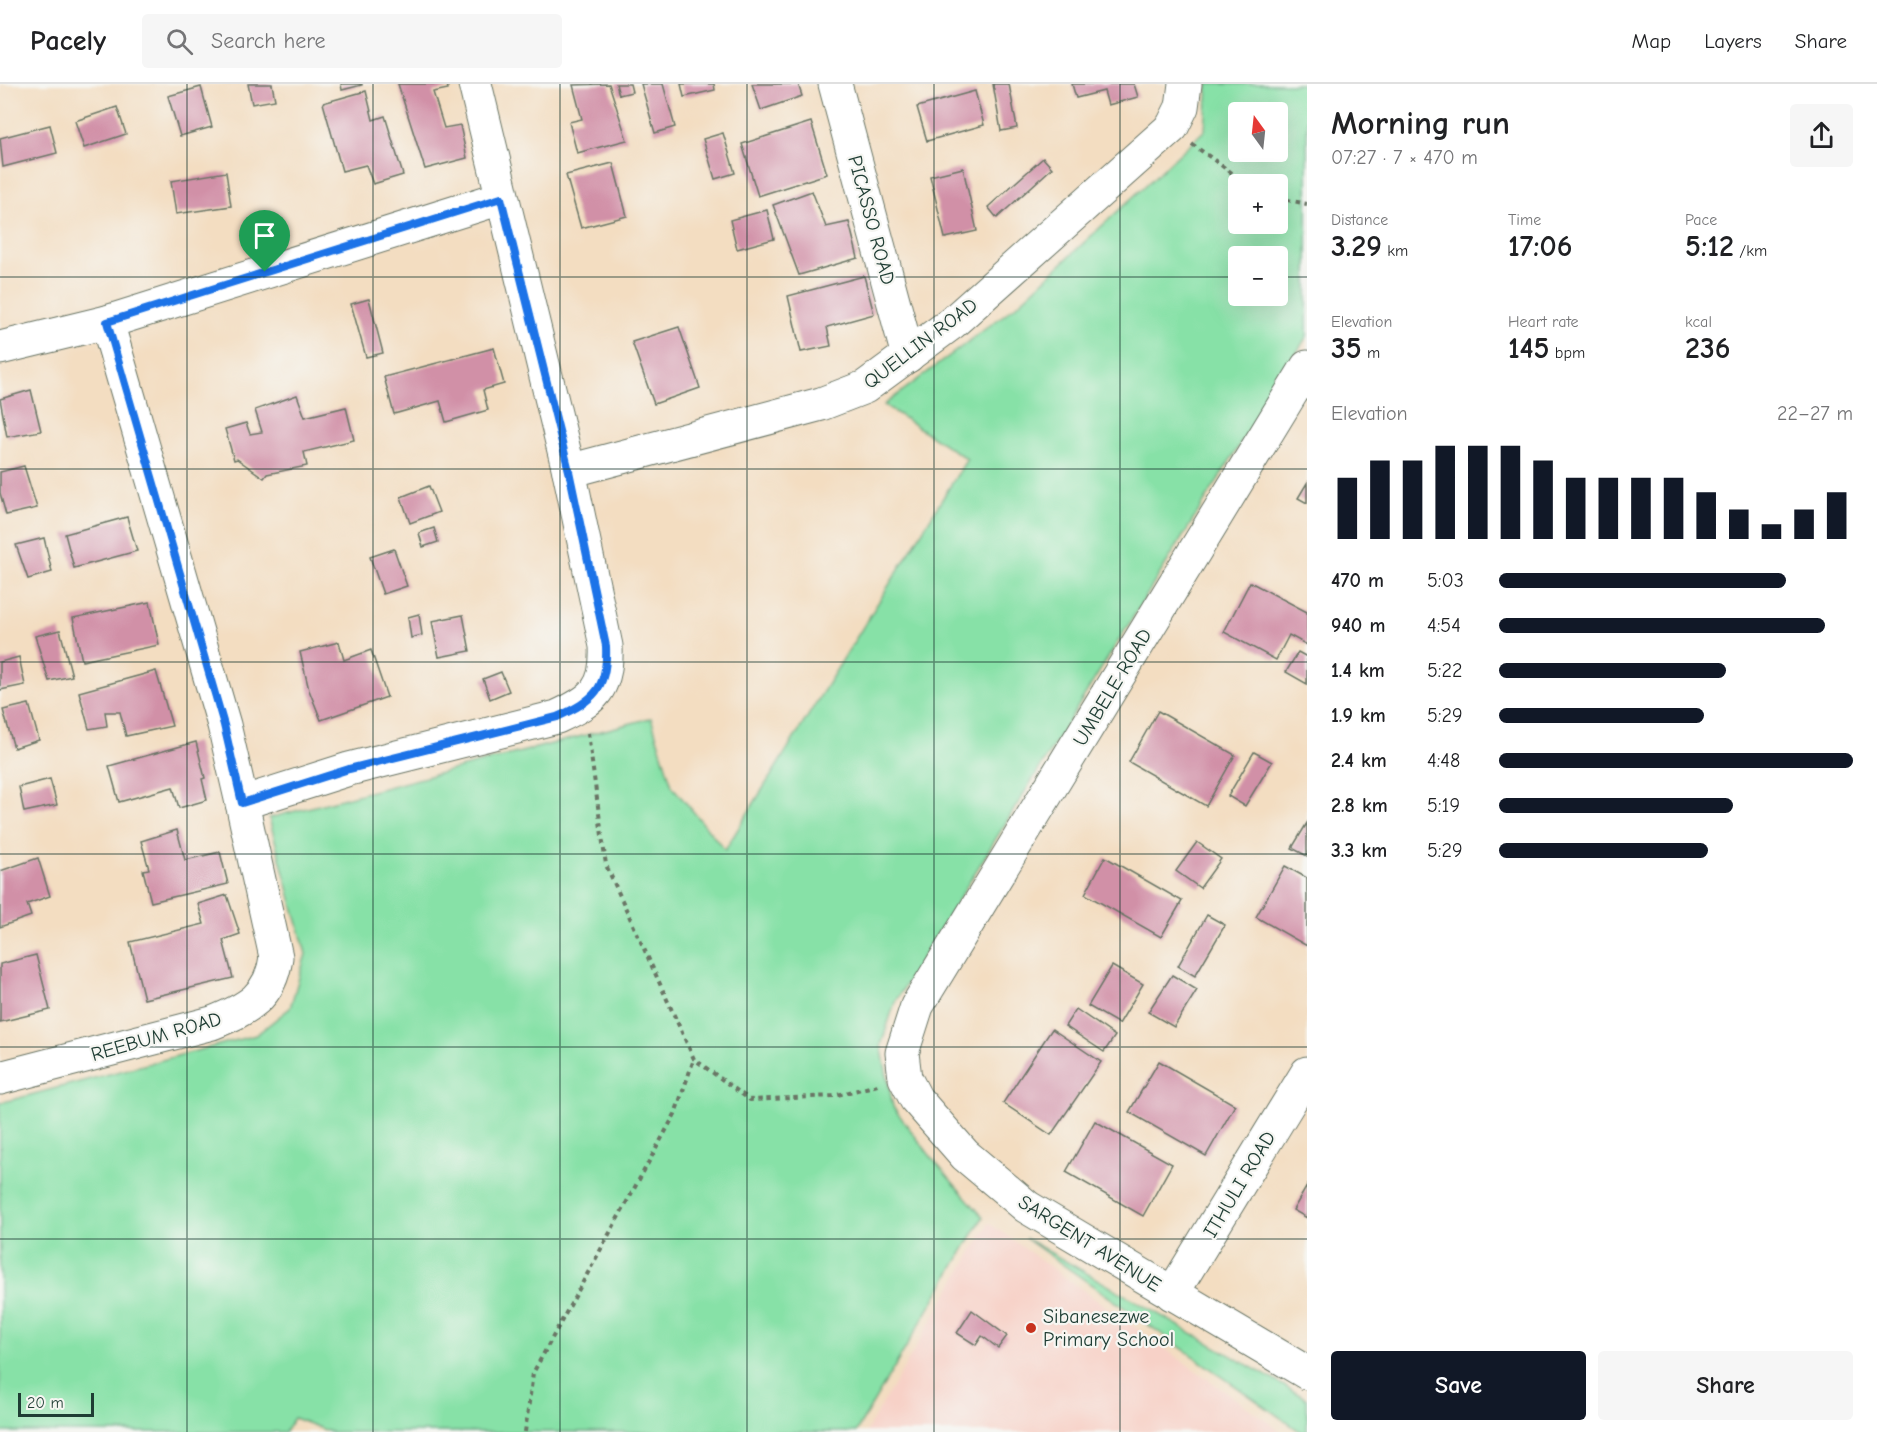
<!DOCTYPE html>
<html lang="en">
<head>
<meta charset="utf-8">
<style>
  :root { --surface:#fff; --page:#f6f6f6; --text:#202124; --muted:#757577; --line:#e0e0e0; --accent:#111827 }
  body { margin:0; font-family:"Comic Neue",sans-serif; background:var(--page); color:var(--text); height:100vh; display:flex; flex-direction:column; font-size:22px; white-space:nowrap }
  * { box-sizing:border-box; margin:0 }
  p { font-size:20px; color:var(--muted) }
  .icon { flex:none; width:33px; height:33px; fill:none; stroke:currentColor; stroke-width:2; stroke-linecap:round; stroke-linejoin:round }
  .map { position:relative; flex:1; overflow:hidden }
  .sheet { display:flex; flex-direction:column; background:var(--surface); width:570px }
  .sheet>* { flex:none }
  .needle { width:39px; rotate:345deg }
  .fabs { position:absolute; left:1228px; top:18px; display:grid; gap:12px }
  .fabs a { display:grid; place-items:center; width:60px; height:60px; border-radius:6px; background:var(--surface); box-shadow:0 6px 24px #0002; font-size:30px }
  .scale { position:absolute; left:18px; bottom:15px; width:76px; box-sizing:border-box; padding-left:6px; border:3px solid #1f3d34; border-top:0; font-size:16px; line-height:21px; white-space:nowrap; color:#1f3d34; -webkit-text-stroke:4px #f6f6f2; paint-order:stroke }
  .pin { position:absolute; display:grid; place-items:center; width:51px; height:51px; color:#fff; margin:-62px -26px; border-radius:50% 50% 50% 0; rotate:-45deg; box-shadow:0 0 6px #0007 }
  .pin .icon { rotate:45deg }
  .round { display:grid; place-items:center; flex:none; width:63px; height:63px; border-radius:6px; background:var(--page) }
  .summary { display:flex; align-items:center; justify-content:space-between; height:102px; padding:0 24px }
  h1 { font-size:33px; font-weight:600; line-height:45px }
  .metrics { display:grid; grid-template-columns:repeat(3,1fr); gap:9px; height:102px; padding:6px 24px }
  .metrics div { display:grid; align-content:center }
  .metrics b { font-size:30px; font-weight:600 }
  .metrics small { font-size:16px; font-weight:400 }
  .metrics p { font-size:16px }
  .chart { height:168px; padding:12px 24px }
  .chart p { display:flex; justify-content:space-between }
  .chart svg { width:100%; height:108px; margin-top:6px; stroke:var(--accent); stroke-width:6 }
  .cta { display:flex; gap:12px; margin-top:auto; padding:12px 24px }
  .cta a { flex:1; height:69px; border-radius:6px; background:var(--accent); color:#fff; font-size:24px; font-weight:600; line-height:69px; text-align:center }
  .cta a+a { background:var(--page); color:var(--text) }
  ul { padding:0 24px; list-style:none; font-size:20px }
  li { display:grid; grid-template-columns:96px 72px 1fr; align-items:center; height:45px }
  li i { height:15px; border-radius:8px; background:var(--accent) }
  header { display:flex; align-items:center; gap:36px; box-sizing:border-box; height:84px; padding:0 30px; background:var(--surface); border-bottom:2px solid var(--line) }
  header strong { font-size:28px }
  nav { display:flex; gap:33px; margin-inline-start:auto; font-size:21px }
  .search { width:420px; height:54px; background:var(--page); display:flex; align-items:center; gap:15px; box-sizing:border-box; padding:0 21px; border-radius:6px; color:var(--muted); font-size:22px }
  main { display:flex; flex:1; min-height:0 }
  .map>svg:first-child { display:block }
  .built { fill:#f7d1c7 }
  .green { fill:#87e1a7; stroke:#538f6e; stroke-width:1.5; fill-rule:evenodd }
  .building { fill:#d190a7 }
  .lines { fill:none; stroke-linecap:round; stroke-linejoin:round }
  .minor-casing { stroke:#697565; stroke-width:35 }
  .path { stroke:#697565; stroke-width:4; stroke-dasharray:4.5 4.5; stroke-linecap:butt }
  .minor { stroke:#fff; stroke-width:33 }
  .route-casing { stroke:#fff; stroke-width:12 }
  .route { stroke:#1a73e8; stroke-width:8 }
  .grid { fill:none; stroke:#1f3d34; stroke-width:1.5; stroke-opacity:0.55 }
  .poi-dot { fill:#c8321e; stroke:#f6f6f2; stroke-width:2 }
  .labels { text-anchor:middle; stroke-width:4.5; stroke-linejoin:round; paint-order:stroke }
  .street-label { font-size:20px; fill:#1f3d34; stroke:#f6f6f2 }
  .poi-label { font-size:20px; fill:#1f3d34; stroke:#f6f6f2; text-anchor:start }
</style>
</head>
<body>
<header>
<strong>Pacely</strong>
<div class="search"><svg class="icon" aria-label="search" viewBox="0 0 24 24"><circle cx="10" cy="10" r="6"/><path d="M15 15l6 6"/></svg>Search here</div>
<nav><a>Map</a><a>Layers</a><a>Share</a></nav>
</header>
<main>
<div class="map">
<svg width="1307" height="1348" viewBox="0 0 1307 1348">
  <rect width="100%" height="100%" fill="#f6f6f2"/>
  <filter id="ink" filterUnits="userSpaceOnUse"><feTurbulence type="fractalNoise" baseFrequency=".0167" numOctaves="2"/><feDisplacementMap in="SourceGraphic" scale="12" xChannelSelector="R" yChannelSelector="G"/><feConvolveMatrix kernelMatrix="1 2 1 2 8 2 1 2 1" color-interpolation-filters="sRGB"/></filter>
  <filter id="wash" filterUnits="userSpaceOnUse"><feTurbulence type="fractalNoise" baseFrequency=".008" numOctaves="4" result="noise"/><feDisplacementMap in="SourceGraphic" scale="24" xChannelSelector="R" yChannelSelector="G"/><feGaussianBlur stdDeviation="1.35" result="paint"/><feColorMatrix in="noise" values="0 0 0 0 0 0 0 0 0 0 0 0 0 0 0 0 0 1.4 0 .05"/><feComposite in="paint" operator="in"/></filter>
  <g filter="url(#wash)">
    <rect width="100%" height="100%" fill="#f3ddc1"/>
    <polygon class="built" points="989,1139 1282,1348 866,1348"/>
    <g class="green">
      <path d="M1208 0H1307V252L895 918 881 961 893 1023 935 1078 983 1133 856 1348H330L294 1334 285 1348H0V1019L256 951 290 924 306 870 269 734 651 634 672 702 725 766 967 375 884 321 1017 221 1205 46ZM1239 28H1278V68H1239ZM1239 100H1278V140H1239ZM1239 172H1278V212H1239Z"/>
      <polygon points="1025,1154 1307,1315 1307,1348 1301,1348"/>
    </g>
    <g id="blocks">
      <g class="building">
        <polygon points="248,0 272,0 275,16 252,20"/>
        <polygon points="341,0 362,0 362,1 342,6"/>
        <polygon points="398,0 447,0 448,5 433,8 444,44 460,41 467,74 425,85"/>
        <polygon points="609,0 627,56 577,69 569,38 582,35 573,1"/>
        <polygon points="616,0 630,0 632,8 619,11"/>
        <polygon points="641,0 663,0 675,43 655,49"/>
        <polygon points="681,0 714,0 715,6 684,13"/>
        <polygon points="752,0 798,0 802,12 761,26"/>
        <polygon points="993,0 1009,0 1017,44 1001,47"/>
        <polygon points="1072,0 1134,0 1138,13 1108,21 1104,7 1076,14"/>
        <polygon points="201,3 212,43 180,52 168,12"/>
        <polygon points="366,7 373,36 385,32 403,91 373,100 366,81 342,87 323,19"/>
        <polygon points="975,7 984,41 927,57 917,23"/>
        <polygon points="117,23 126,50 84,64 75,37"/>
        <polygon points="811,38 827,90 758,112 742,60"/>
        <polygon points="50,41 57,69 3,83 0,54"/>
        <polygon points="723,49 735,89 715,95 703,55"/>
        <polygon points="1043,74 1052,84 997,134 988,123"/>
        <polygon points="613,79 627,132 581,144 566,91"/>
        <polygon points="963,84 977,147 945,154 930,92"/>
        <polygon points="226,88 231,122 176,130 171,97"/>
        <polygon points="812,107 826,143 849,138 858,174 799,191 773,121"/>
        <polygon points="767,126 774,155 737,165 730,136"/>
        <polygon points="864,192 874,230 827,243 831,262 801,268 788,212"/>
        <polygon points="369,215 383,269 366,273 351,220"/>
        <polygon points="679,243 700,304 654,320 632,258"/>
        <polygon points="494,264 504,300 483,306 488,326 446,338 440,317 394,330 384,293"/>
        <polygon points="31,306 41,347 7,353 0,315"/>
        <polygon points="297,311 305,333 346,323 354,356 304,368 307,382 267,390 264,394 237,375 234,376 225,345 246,339 250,350 262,348 255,326"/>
        <polygon points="24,382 37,424 6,431 0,409 0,388"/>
        <polygon points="1307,399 1307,419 1298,414"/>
        <polygon points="429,402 439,428 410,439 401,413"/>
        <polygon points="127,433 137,467 74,484 65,450"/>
        <polygon points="434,444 438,458 423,463 419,449"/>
        <polygon points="44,454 52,488 28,495 16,461"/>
        <polygon points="394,465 407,502 383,510 370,473"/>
        <polygon points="1250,498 1307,528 1307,561 1289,551 1276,576 1224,548"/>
        <polygon points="150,518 159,561 82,577 73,534"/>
        <polygon points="419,530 422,551 411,554 408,533"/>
        <polygon points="463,531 470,567 439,573 432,537"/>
        <polygon points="60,546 72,592 49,597 35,552"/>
        <polygon points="339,558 344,576 371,566 387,613 321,636 309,606 300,568"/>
        <polygon points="1298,568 1307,573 1307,600 1286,588"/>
        <polygon points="19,573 25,601 0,606 0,578"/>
        <polygon points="156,587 172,642 126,652 120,628 105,628 107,642 89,645 79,608"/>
        <polygon points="501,588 509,607 490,615 483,595"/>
        <polygon points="29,620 39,656 14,664 3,626"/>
        <polygon points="1158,627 1235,671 1206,722 1129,678"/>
        <polygon points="196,658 205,694 202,695 207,716 179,724 173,703 119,718 109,682"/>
        <polygon points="1254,668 1272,678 1245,722 1228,712"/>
        <polygon points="50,695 57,721 24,728 19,703"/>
        <polygon points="1307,739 1307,772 1292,764"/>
        <polygon points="177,746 185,776 220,768 228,800 151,818 143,786 149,785 141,757"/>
        <polygon points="1197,758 1221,775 1200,804 1176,787"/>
        <polygon points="1105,773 1182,817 1161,853 1085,810"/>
        <polygon points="38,774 50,812 27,820 31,832 0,843 0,787"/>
        <polygon points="1285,782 1307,794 1307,862 1256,833"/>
        <polygon points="227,811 240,850 223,856 233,894 144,915 130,858 204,840 198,820"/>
        <polygon points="1207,831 1225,841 1195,892 1178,882"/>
        <polygon points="36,871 50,926 0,938 0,880"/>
        <polygon points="1112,882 1143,900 1119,940 1088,922"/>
        <polygon points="1172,891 1197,906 1174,943 1148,928"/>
        <polygon points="1076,925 1115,952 1104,968 1065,942"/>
        <polygon points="1052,945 1101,978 1051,1051 1003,1019"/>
        <polygon points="1159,977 1235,1021 1206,1072 1129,1028"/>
        <polygon points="1095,1037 1172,1080 1143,1132 1066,1088"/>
        <polygon points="1307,1102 1307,1134 1293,1126"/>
        <polygon points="972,1226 1007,1252 998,1264 982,1252 976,1261 957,1249"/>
      </g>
    </g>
  </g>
  <g filter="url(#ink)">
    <use href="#blocks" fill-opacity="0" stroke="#697565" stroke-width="1.5"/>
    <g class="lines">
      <g class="minor-casing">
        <g id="minor">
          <polyline points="835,0 908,272"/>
          <polyline points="107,238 224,641 242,719"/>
          <polyline points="0,264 107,238 501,114"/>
          <polyline points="1307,283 917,922 902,969 905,994 916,1015 965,1071 1027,1123 1307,1289"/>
          <polyline points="569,387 821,320 865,303 952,239 1172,43 1182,23 1185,0"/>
          <path d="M0 994 212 939C247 925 271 913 276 873L242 719 349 685 557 633C594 616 608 605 606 562L569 387 475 0"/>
          <polyline points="1172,1210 1307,989"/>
        </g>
      </g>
      <g class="path">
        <polyline points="1192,60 1247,100"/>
        <polyline points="1278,114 1307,120"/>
        <polyline points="588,649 606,781 694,975 750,1016 833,1012 878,1001"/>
        <polyline points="525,1348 533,1289 675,1030 694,975"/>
      </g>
      <use href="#minor" class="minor"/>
    </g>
  </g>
  <g class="lines" filter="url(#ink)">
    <g class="route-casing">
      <path id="route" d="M501 114 569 387 606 562C608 605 594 616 557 633L349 685 242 719 224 641 107 238Z"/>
    </g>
    <use href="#route" class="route"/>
  </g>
  <path class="grid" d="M187 0V1348M373 0V1348M560 0V1348M747 0V1348M934 0V1348M1120 0V1348M0 193H1239M1278 193H1307M0 385H1307M0 578H1307M0 770H1307M0 963H1307M0 1155H1307"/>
  <circle class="poi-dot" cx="1031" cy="1244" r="6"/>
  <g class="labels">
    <g class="street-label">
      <text transform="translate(872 136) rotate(75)" y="7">PICASSO ROAD</text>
      <text transform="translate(920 259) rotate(-37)" y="7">QUELLIN ROAD</text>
      <text transform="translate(1112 603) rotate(-59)" y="7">UMBELE ROAD</text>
      <text transform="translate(156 952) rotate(-16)" y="7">REEBUM ROAD</text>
      <text transform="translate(1239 1100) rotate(-59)" y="7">ITHULI ROAD</text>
      <text transform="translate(1090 1159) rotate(32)" y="7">SARGENT AVENUE</text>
    </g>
    <g class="poi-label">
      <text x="1043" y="1239">Sibanesezwe<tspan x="1043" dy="23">Primary School</tspan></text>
    </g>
  </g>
</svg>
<div class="fabs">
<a><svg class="needle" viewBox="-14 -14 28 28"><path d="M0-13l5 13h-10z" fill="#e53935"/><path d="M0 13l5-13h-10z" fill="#757577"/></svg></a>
<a>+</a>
<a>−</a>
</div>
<div class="scale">20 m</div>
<div class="pin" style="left:265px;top:188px;background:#1e9e55"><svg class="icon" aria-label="arrive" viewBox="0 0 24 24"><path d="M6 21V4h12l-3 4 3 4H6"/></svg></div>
</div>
<section class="sheet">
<div class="summary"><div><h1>Morning run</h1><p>07:27 · 7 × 470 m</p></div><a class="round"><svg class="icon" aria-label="share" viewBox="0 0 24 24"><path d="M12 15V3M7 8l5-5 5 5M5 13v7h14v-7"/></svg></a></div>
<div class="metrics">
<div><p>Distance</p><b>3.29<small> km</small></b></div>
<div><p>Time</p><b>17:06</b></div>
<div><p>Pace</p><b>5:12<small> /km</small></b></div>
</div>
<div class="metrics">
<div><p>Elevation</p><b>35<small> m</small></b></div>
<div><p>Heart rate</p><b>145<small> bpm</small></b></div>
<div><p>kcal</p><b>236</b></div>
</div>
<div class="chart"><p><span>Elevation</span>22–27 m</p>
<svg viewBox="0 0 160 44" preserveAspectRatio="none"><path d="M5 44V19M15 44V12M25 44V12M35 44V6M45 44V6M55 44V6M65 44V12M75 44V19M85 44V19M95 44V19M105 44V19M115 44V25M125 44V32M135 44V38M145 44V32M155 44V25"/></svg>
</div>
<ul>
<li><b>470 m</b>5:03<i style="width:81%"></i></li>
<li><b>940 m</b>4:54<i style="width:92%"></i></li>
<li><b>1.4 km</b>5:22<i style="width:64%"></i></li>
<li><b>1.9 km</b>5:29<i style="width:58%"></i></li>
<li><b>2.4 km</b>4:48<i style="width:100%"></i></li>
<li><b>2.8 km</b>5:19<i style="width:66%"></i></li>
<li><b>3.3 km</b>5:29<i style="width:59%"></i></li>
</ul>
<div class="cta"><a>Save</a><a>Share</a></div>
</section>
</main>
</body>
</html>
